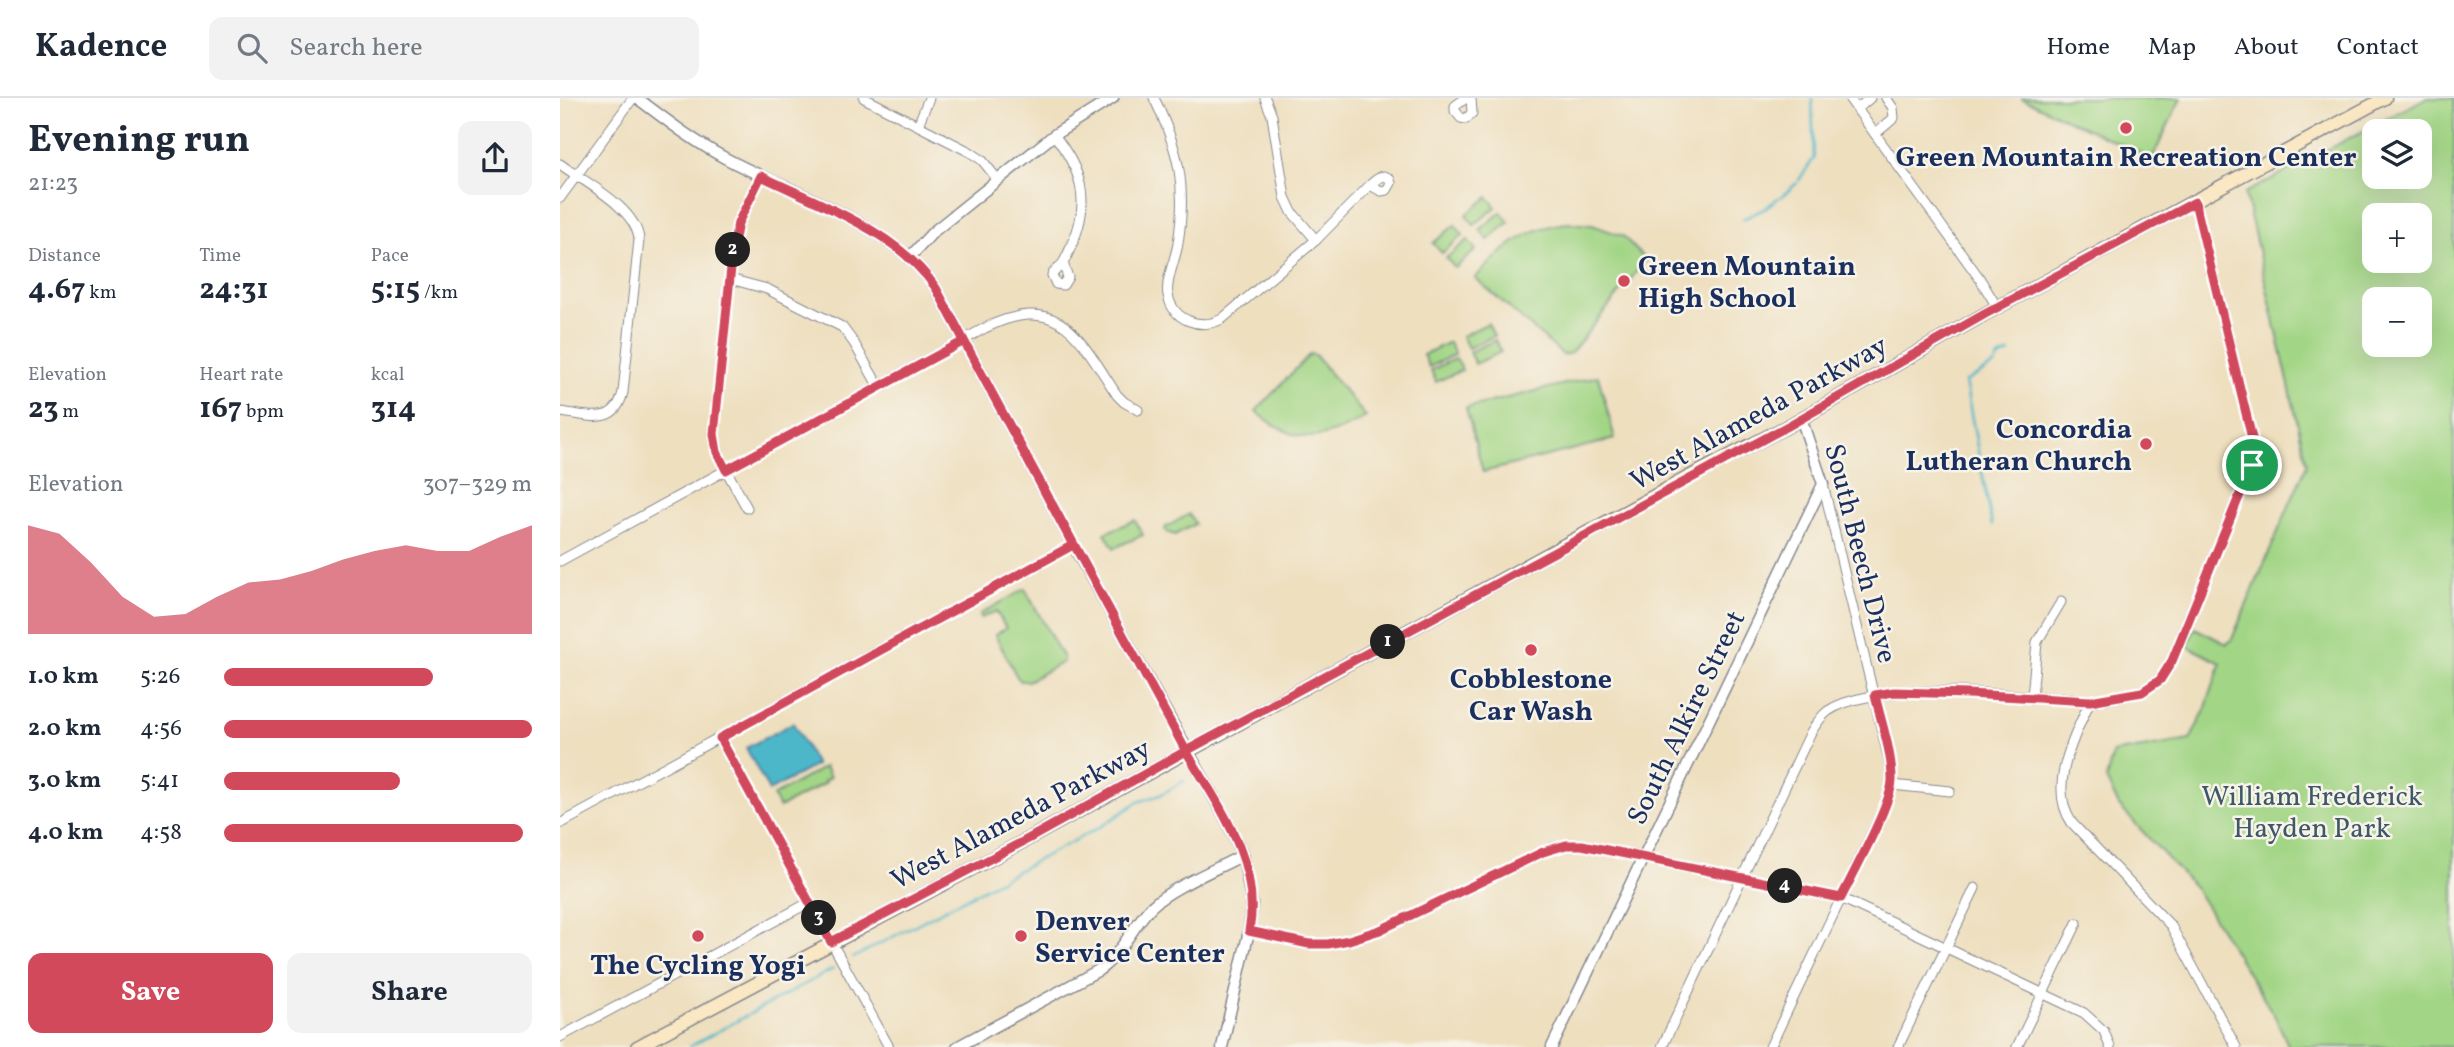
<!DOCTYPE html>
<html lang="en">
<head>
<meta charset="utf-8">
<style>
  :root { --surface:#fff; --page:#f2f2f3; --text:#1f2937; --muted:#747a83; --line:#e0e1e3; --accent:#d1495b }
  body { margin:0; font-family:Vollkorn,serif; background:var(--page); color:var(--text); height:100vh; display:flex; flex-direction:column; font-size:26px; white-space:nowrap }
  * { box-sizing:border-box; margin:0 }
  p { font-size:23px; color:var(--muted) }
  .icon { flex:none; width:38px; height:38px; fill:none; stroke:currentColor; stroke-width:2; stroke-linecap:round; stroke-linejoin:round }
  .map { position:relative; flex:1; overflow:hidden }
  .details { display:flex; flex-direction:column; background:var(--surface); width:560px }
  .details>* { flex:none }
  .fabs { position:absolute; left:1802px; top:21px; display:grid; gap:14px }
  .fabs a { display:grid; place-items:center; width:70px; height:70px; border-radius:14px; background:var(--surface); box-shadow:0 7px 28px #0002; font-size:35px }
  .pin { position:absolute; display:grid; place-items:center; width:60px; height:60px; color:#fff; margin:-30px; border:4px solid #fff; border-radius:50%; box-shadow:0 2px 7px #0007 }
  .km { position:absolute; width:35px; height:35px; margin:-18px; border-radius:50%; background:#222; color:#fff; font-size:19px; line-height:35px; text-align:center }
  .round { display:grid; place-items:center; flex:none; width:74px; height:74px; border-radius:14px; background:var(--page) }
  .summary { display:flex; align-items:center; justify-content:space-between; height:119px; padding:0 28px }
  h1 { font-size:38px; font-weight:700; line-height:52px }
  .metrics { display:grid; grid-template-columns:repeat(3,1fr); gap:10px; height:119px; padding:7px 28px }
  .metrics div { display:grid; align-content:center }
  .metrics b { font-size:30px; font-weight:700 }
  .metrics small { font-size:19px; font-weight:400 }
  .metrics p { font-size:19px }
  .chart { height:196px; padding:14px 28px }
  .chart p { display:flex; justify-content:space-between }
  .chart svg { width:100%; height:126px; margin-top:7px; fill:var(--accent); opacity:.7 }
  .action { display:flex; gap:14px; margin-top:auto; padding:14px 28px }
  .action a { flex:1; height:80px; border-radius:14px; background:var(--accent); color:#fff; font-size:28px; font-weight:700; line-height:80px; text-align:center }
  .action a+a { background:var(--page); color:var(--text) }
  ul { padding:0 28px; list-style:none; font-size:23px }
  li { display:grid; grid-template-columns:112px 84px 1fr; align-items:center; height:52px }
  li i { height:18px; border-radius:9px; background:var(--accent) }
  header { display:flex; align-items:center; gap:42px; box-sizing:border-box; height:98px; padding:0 35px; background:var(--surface); border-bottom:2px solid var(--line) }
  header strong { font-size:33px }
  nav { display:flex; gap:38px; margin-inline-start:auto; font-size:24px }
  .search { width:490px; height:63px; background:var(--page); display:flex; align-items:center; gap:18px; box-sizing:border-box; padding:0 24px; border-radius:14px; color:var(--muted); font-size:26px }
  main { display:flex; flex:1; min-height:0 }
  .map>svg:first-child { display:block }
  .green { fill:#a2d585; stroke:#5e8272; stroke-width:2; fill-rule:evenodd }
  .water { fill:#4db7ca; stroke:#347394; stroke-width:2 }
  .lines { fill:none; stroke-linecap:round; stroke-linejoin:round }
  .stream { stroke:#4db7ca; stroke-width:2.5 }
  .minor-casing { stroke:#84878e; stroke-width:11 }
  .tertiary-casing { stroke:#84878e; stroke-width:13 }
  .secondary-casing { stroke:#84878e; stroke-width:15 }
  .minor { stroke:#fff; stroke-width:9 }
  .tertiary { stroke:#fff; stroke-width:10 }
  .secondary { stroke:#fae7c3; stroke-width:12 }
  .route-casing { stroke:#fff; stroke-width:14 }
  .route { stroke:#d1495b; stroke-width:9 }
  .poi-dot { fill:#d1495b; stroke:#f7f3e8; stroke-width:2.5 }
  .labels { text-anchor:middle; stroke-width:5; stroke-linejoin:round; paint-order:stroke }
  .poi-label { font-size:28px; font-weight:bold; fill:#1b2f5e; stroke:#f7f3e8 }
  .street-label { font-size:28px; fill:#1b2f5e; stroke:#f7f3e8 }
  .park-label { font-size:28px; fill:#3d5868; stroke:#f7f3e8 }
</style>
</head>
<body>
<header>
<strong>Kadence</strong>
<div class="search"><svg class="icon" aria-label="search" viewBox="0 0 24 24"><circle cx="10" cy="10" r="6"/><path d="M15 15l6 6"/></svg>Search here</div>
<nav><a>Home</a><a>Map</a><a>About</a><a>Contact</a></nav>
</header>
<main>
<section class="details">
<div class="summary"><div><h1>Evening run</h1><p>21:23</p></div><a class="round"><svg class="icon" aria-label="share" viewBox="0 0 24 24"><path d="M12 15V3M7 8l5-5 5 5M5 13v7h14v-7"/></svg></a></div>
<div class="metrics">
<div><p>Distance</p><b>4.67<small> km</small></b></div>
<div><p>Time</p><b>24:31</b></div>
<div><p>Pace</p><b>5:15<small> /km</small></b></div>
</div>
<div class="metrics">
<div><p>Elevation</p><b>23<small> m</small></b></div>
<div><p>Heart rate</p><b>167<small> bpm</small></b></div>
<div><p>kcal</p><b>314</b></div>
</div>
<div class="chart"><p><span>Elevation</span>307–329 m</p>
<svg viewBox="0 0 160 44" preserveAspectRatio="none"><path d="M0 44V6L10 9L20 19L30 31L40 38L50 37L60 31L70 26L80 25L90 22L100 18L110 15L120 13L130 15L140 15L150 10L160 6V44z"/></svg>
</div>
<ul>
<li><b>1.0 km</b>5:26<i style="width:68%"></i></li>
<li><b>2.0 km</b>4:56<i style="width:100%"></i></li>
<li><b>3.0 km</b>5:41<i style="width:57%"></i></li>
<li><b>4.0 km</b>4:58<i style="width:97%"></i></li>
</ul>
<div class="action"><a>Save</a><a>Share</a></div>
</section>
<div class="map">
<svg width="1894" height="949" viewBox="0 0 1894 949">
  <rect width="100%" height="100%" fill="#f7f3e8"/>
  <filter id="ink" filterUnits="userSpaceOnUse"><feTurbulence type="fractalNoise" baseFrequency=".0143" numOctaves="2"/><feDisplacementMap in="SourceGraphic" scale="14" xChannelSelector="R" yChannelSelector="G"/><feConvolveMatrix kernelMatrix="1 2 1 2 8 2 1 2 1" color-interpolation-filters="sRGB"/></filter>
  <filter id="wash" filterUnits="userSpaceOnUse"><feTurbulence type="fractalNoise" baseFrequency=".00686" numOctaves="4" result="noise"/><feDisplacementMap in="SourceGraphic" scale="28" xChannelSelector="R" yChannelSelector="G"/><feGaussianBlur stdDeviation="1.57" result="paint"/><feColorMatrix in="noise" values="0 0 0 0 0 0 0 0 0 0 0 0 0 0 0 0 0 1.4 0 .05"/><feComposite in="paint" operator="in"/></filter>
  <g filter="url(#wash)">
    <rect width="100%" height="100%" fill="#eedfbf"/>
    <g class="green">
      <polygon points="1461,0 1621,0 1592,61"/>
      <path d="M1866 0H1894V949H1729L1717 922 1635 790 1559 708 1546 681 1553 655 1630 642 1645 612 1661 565 1627 548 1635 530 1667 546 1672 541 1747 366 1685 95ZM1815 33H1860V79H1815ZM1815 117H1860V163H1815ZM1815 201H1860V247H1815Z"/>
      <polygon points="928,99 936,109 914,127 906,117"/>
      <polygon points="941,114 949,124 928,142 920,132"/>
      <path d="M1010 125 1032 127 1063 138 1086 162 1011 255 1003 257 915 180C944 150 967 128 1010 125Z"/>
      <polygon points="895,127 903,137 882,155 873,145"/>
      <polygon points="908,142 916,152 895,170 886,160"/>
      <polygon points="928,225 934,238 908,250 902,238"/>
      <polygon points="935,242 941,254 915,266 909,254"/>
      <polygon points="889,244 895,256 869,269 863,257"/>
      <path d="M750 256 755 257 806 319C761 344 737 349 696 313Z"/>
      <polygon points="896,260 902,272 876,284 871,272"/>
      <polygon points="1038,278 1055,341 923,374 906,310"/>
      <polygon points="629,416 635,426 615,437 606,434 605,430"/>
      <polygon points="575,422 583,437 554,450 545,435"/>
      <polygon points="465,491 503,560 503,564 468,583 461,583 457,579 435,537 446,530 436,513 421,520 420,516"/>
      <polygon points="265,669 270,679 264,683 265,685 219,710 213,698"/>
    </g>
    <polygon class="water" points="233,625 256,667 209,693 186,650"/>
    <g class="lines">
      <g class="stream">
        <polyline points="1239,82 1254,60 1252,0"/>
        <polyline points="1221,99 1237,85"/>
        <polyline points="1183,121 1206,110 1218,100"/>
        <polyline points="1432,427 1405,284 1435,267 1438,260 1450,255"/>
        <polyline points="293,860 540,729 578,704 600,697 624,683"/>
        <polyline points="129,949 273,871"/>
      </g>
    </g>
  </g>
  <g filter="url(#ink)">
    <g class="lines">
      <g class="minor-casing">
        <g id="minor">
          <polyline points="304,0 410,54 422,62 438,82"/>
          <path d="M594 0C619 52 627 88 618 145 616 161 605 182 608 197 613 223 641 232 662 221L756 142 810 87C815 83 818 79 824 78L829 80 831 85 827 92 821 93 810 87"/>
          <polyline points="705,0 712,18 725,99 732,114 756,142"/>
          <polyline points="906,0 895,8 895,13 901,20 906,21 912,15 911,0"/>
          <polyline points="1289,0 1420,181 1437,209"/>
          <polyline points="1297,11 1310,0"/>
          <polyline points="358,27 369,0"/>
          <polyline points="1315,36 1334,20 1333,10 1326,0"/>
          <path d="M494 37C521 71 531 102 513 144 510 151 507 159 503 165 500 169 495 172 492 177L496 186 503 187 508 179 503 165"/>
          <path d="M0 66C24 84 77 110 79 142L63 294C55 329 28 317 0 314"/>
          <polyline points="0,100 73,0"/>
          <path d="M1635 104 1691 336 1693 362 1608 571C1589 599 1561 599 1530 603 1514 639 1487 689 1512 725L1611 828 1676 949"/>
          <polyline points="170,181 207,191 282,229 294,245 319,289"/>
          <polyline points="187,410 160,361 154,336 174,140 178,125 201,78"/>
          <path d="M0 463 425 230C501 193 520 241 557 297L564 304 578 312"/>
          <polyline points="1472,599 1477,544 1501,504"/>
          <polyline points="160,641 329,949"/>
          <polyline points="1332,687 1390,693"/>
          <polyline points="0,726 513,447"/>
          <polyline points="689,833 749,846 768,846 789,842 820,832 992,750 1006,747 1022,747 1281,800 1524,915 1544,933 1550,949"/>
          <polyline points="0,939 250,804"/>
          <path d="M1102 949 1251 634C1256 626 1261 618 1268 613 1321 579 1466 599 1530 603"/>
          <polyline points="1210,949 1326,706 1332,687 1330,666 1263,386"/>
          <polyline points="1338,949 1415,790"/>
          <polyline points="1457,949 1517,825"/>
        </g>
      </g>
      <g class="tertiary-casing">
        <g id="tertiary">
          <path d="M77 0C105 21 133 43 165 60 232 96 333 126 376 190L513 447 666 721 683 757 692 806 689 833 662 949"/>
          <polyline points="350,159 373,134 494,37 553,0"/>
          <path d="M397 949 539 872C563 855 572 828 592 808 612 789 657 771 683 757"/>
          <polyline points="992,949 1263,386 1241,320"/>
        </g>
      </g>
      <g class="secondary-casing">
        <polyline id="secondary" points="77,949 468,741 1127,380 1228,328 1425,216 1825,0"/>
      </g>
      <use href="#minor" class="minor"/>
      <use href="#tertiary" class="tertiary"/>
      <use href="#secondary" class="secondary"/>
    </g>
  </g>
  <g class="lines" filter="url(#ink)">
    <g class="route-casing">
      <path id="route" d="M1692 367 1694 349 1691 336 1635 104 1425 216 1228 328 626 653 408 251 404 243 166 372 157 354 154 336 173 150 178 125 201 78C261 107 337 133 376 190L513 447 160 640 271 844 468 741 626 653C659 708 702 766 689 833L749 846H768L789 842 820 832 983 754 1006 747H1022L1281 800C1293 776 1333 703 1332 681 1332 654 1321 624 1315 597L1334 594 1408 596 1530 603 1582 594 1600 582 1612 563 1692 367"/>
    </g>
    <use href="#route" class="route"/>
  </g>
  <g class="poi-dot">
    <circle cx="1566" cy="30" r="7"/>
    <circle cx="1064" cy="183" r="7"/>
    <circle cx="1586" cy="346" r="7"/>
    <circle cx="971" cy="552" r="7"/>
    <circle cx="138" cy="838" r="7"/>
    <circle cx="461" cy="838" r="7"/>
  </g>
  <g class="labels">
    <g class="poi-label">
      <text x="1566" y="68">Green Mountain Recreation Center</text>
      <text x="1078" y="177" text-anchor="start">Green Mountain<tspan x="1078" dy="32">High School</tspan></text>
      <text x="1572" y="340" text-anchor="end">Concordia<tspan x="1572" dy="32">Lutheran Church</tspan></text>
      <text x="971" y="590">Cobblestone<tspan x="971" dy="32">Car Wash</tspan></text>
      <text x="475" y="832" text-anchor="start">Denver<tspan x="475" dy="32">Service Center</tspan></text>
      <text x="138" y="876">The Cycling Yogi</text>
    </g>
    <g class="street-label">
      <text transform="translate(1198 314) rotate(-29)" y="10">West Alameda Parkway</text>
      <text transform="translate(1302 455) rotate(76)" y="10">South Beech Drive</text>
      <text transform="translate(1125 619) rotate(-64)" y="10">South Alkire Street</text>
      <text transform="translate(460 715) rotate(-28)" y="10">West Alameda Parkway</text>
    </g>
    <g class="park-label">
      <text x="1752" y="707">William Frederick<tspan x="1752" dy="32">Hayden Park</tspan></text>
    </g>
  </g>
</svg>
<div class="fabs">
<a><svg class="icon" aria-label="layers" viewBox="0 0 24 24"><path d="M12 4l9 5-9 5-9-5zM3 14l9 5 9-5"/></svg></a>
<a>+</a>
<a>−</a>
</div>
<div class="pin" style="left:1692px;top:367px;background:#1e9e55"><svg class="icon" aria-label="arrive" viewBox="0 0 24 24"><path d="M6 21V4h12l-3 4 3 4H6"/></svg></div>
<b class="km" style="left:828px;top:544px">1</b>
<b class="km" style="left:173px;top:152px">2</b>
<b class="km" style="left:259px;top:820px">3</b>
<b class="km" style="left:1225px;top:788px">4</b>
</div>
</main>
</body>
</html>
